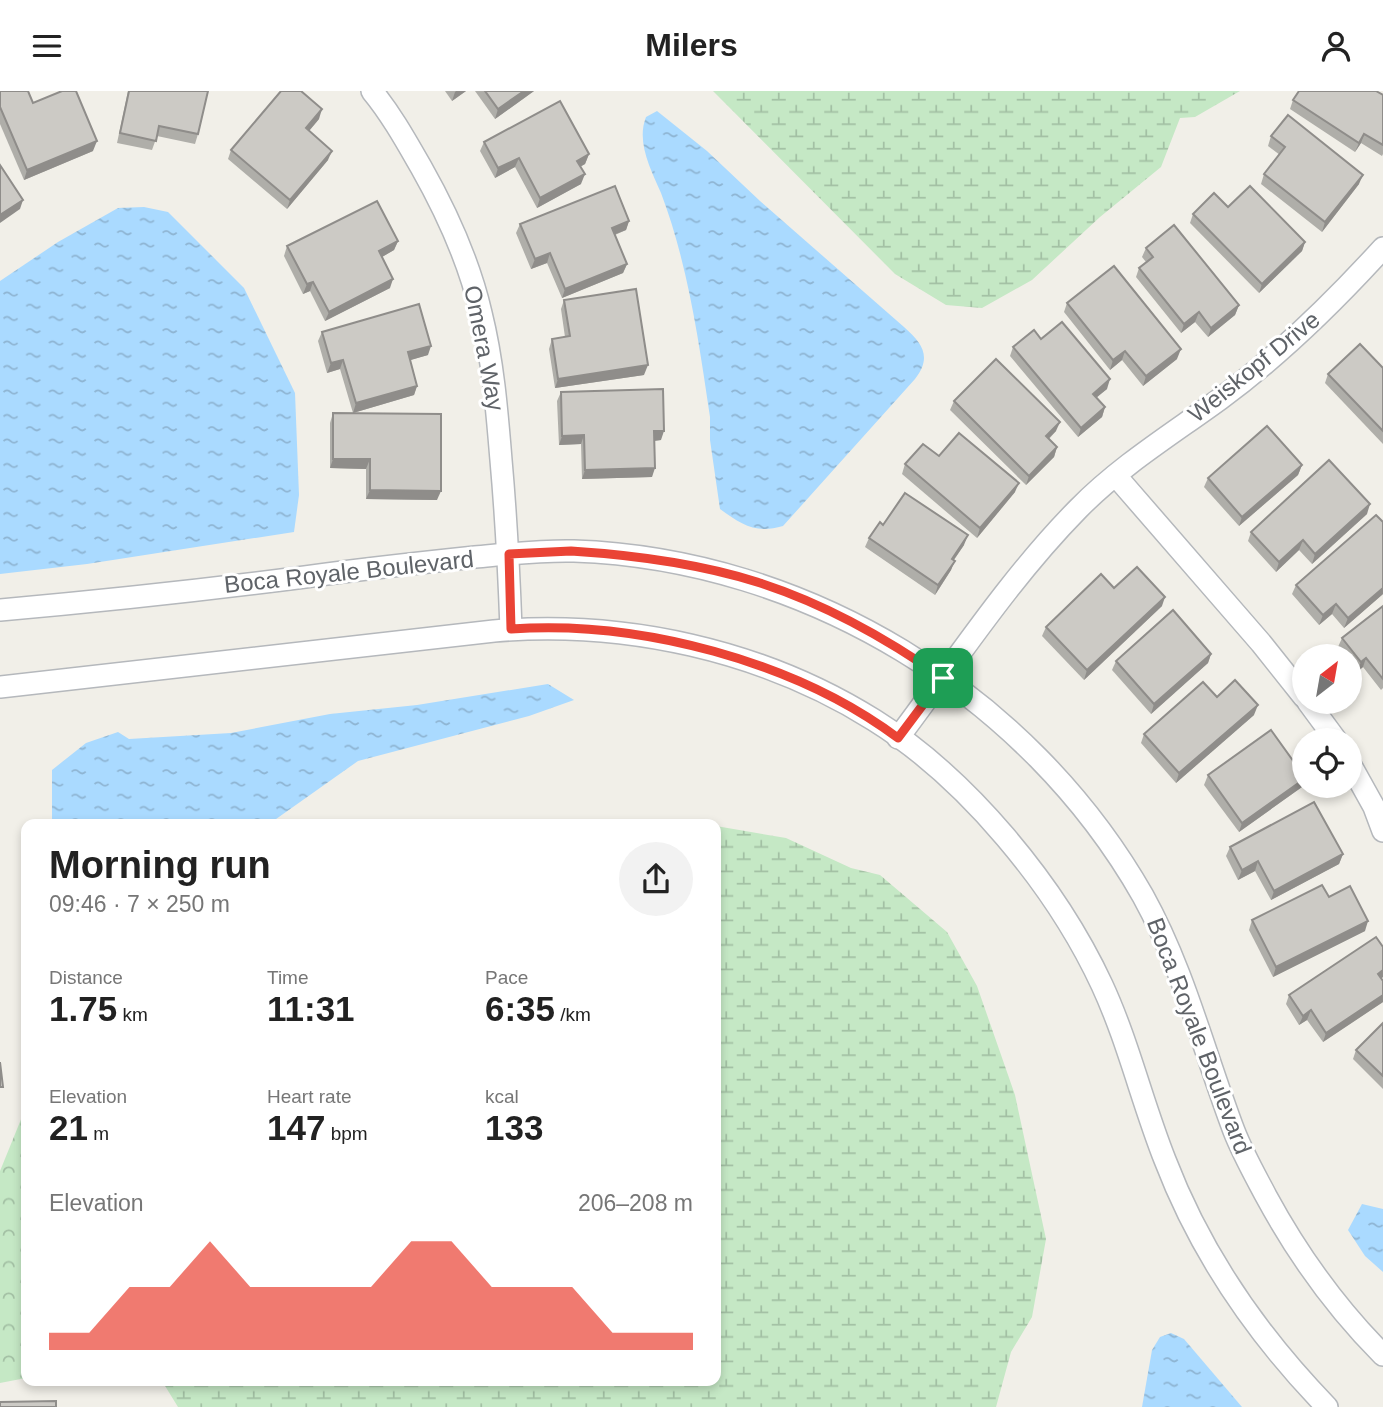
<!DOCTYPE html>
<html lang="en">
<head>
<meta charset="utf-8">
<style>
  :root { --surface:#fff; --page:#f2f2f2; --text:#222; --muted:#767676; --accent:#ea4335 }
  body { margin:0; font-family:Helvetica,sans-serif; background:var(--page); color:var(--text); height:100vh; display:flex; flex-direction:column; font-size:26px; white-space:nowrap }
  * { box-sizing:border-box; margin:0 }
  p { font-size:23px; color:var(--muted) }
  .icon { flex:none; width:38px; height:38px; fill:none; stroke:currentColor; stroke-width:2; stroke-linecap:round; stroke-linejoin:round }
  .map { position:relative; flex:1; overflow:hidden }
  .details { position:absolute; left:21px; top:728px; width:700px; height:567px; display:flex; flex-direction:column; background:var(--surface); border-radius:14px; box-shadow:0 4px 10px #0003 }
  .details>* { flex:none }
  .needle { width:46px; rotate:31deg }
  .tools { position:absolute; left:1292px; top:553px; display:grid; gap:14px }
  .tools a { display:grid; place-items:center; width:70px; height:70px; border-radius:50%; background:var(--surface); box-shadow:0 4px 10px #0003; font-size:35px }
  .pin { position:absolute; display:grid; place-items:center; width:60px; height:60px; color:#fff; margin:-30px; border-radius:14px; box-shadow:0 4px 10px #0006 }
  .round { display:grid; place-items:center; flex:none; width:74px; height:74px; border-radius:37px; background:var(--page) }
  .headline { display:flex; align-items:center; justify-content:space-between; height:119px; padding:0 28px }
  h1 { font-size:38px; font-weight:800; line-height:52px }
  .metrics { display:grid; grid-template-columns:repeat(3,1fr); gap:10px; height:119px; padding:7px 28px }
  .metrics div { display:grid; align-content:center }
  .metrics b { font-size:35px; font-weight:800 }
  .metrics small { font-size:19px; font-weight:400 }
  .metrics p { font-size:19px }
  .chart { height:196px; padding:14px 28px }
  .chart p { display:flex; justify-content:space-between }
  .chart svg { width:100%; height:126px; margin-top:7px; fill:var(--accent); opacity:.7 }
  header { display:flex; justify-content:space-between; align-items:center; height:91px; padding:0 28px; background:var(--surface); font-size:32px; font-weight:800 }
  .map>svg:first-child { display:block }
  .forest { fill:url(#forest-crowns) }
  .wetland { fill:url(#wetland-marsh) }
  .water { fill:url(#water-ripples) }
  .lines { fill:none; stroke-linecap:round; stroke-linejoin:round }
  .minor-casing { stroke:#b5b8bc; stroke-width:24 }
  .minor { stroke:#fff; stroke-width:21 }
  .wall { fill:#afaea9 }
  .shaded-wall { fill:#8f8d8a }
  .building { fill:#cccac5; stroke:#8f8d8a; stroke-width:2 }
  .route-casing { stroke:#fff; stroke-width:14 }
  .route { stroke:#ea4335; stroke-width:9 }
  .labels { text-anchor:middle; stroke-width:6; stroke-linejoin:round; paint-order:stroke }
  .street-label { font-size:24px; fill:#5f6368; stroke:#fff }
</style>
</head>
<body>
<header><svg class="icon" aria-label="menu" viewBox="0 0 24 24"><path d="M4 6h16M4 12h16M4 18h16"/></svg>Milers<svg class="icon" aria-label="person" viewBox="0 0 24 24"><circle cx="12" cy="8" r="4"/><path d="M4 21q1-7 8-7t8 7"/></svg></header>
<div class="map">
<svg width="1383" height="1316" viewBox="0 0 1383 1316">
  <defs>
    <pattern id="forest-crowns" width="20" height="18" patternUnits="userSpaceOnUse" patternTransform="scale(1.75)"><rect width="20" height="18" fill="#c5e8c5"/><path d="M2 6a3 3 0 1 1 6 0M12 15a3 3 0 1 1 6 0" fill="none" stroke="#a3c0a4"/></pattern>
    <pattern id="wetland-marsh" width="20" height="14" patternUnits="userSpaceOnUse" patternTransform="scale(1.75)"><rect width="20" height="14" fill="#c5e8c5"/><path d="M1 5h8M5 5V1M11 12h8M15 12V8" fill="none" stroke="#a3c0a4"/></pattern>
    <pattern id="water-ripples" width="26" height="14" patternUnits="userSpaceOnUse" patternTransform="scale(1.75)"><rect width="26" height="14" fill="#aadaff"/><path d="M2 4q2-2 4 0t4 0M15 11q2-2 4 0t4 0" fill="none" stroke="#8eb4d2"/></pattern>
  </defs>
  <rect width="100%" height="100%" fill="#f1efe8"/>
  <polygon class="forest" points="26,1016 26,1287 0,1292 0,1080"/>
  <g class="wetland">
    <polygon points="713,0 1240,0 1195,26 1180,27 1161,76 1100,126 1032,189 982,217 946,214 895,183"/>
    <polygon points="716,735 786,747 851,777 880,784 947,841 977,895 1015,1004 1046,1148 1032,1226 1011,1261 996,1316 178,1316 162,1290 716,1290"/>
  </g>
  <g class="water">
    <path d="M657 20 707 60 760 110 904 236C923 253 932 266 915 288L783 435C756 443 742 434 720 418L710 349V326C699 252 688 173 661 102 651 79 636 51 646 26Z"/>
    <polygon points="144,116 168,121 244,197 295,302 299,404 294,441 87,473 0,483 0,190 58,151 118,117"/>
    <polygon points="548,593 574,609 529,625 358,670 269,733 52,733 52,679 86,652 118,641 129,648 231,642 330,623 417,614"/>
    <polygon points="1362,1113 1383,1118 1383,1181 1365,1165 1348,1139"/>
    <polygon points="1171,1242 1184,1248 1242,1316 1142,1316 1152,1259 1160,1246"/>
  </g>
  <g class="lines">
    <g class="minor-casing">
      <g id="minor">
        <path d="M372 0C391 23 406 50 421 76 447 122 469 170 481 222 493 270 497 320 501 369 506 425 509 482 511 538"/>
        <polyline points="1116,385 1261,552 1304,606"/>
        <path d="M0 519C102 510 204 499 305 486 361 478 418 472 475 466 508 463 541 459 574 460 806 468 1028 603 1143 805 1184 879 1204 961 1234 1040 1243 1063 1255 1084 1266 1105 1298 1164 1335 1216 1383 1264"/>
        <path d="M0 596 494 540C625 529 762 559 874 629 967 687 1056 795 1102 894 1128 950 1142 1011 1165 1069 1201 1163 1257 1244 1327 1316"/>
        <polyline points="1308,611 1336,649"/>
        <path d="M898 647C956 570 1010 487 1078 418 1120 375 1172 343 1220 308 1280 264 1333 212 1383 157"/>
        <polyline points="1349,671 1374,716 1383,740"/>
      </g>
    </g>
    <use href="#minor" class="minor"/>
  </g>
  <g class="wall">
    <polygon points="0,0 33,12 93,60 24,89 0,33"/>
    <polygon points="128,0 208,0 198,43 195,53 157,45 152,59 117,52"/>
    <polygon points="445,0 466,0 452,10"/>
    <polygon points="475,0 534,0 495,28"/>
    <polygon points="1383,4 1383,63 1382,65 1361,52 1355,61 1290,18 1293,9"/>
    <polygon points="319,28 309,40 328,69 287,118 228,68 231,59"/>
    <polygon points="1271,45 1359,93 1322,141 1261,93 1264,83 1280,64 1268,55"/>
    <polygon points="484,51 589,63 585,73 580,76 581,93 537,117 515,76 495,87 480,60"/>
    <polygon points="1228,116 1305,151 1302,160 1259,202 1190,132 1193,123"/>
    <polygon points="629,130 626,139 615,144 627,173 623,182 562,207 547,172 531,178 516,142 520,133"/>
    <polygon points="398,150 394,159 382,166 390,197 325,230 310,200 303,203 284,165 287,155"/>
    <polygon points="1146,157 1239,214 1235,224 1208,246 1195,231 1181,242 1136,186 1139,177 1146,171 1142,166"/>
    <polygon points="564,209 644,284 555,297 549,258 552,248 565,246 561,218"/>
    <polygon points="1067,212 1177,268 1143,295 1122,269 1110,279 1064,221"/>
    <polygon points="322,241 428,264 410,269 417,295 414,304 353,322 340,278 327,282 318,250"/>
    <polygon points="1041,248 1107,298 1096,306 1105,316 1102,326 1078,346 1010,265 1013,256"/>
    <polygon points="1383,277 1383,353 1325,292 1328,283"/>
    <polygon points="561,301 661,349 655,350 652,386 582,388 581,353 559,354 557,310"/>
    <polygon points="954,310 1056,340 1049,348 1057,356 1054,366 1026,394 950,319"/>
    <polygon points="333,322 437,409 366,408 366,378 330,377 330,332"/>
    <polygon points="939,365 1015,401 977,447 902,383 905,373"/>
    <polygon points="1302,374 1298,384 1239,435 1204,396 1208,387"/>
    <polygon points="1367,423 1312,473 1299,459 1276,481 1248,450 1251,441"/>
    <polygon points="1383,431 1383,503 1344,537 1332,523 1319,534 1292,503 1296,494"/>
    <polygon points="883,434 964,454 954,469 951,479 935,504 865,456 869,447"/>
    <polygon points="1114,497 1162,515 1084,589 1042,545 1046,536"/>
    <polygon points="1383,515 1383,597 1381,599 1363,576 1357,581 1349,570 1349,565 1345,565 1338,556 1342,547"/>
    <polygon points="1211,563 1208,572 1151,623 1112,579 1116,570"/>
    <polygon points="1217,606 1254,624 1176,692 1141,652 1144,643"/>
    <polygon points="1208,684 1304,685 1304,690 1302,696 1239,741 1204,694"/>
    <polygon points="1230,756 1343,763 1339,773 1271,809 1255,780 1238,789 1226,765"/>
    <polygon points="1329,806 1365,840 1273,886 1249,839 1252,829"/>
    <polygon points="1383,856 1383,886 1381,888 1383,890 1383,911 1323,951 1307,929 1299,934 1286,913 1289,904"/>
    <polygon points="1383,932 1383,998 1353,968 1356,959"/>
  </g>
  <g class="shaded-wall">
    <polygon points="456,0 466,0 452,10 455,1"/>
    <polygon points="524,0 534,0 495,28 498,18"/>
    <polygon points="322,18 319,28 303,47 306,37"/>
    <polygon points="1364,43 1361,52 1355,61 1359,52"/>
    <polygon points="97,50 93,60 24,89 27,79"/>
    <polygon points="332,60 328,69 287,118 290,109"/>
    <polygon points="589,63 585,73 574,79 577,70"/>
    <polygon points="519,67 515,76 495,87 498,77"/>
    <polygon points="585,83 581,93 537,117 540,107"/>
    <polygon points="1363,84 1359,93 1322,141 1325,131"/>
    <polygon points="23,109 20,118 0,132 0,124"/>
    <polygon points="629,130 626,139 608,146 612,137"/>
    <polygon points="398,150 394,159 375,170 379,160"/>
    <polygon points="1305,151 1302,160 1259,202 1262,193"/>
    <polygon points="550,162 547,172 531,178 535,168"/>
    <polygon points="627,173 623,182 562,207 565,198"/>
    <polygon points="393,188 390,197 325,230 329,221"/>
    <polygon points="313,191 310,200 303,203 307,193"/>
    <polygon points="1239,214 1235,224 1208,246 1211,237"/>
    <polygon points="1199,221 1195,231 1181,242 1184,233"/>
    <polygon points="431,255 428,264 404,271 408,261"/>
    <polygon points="1181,258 1177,268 1143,295 1146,285"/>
    <polygon points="1125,260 1122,269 1110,279 1113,269"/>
    <polygon points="343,269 340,278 327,282 331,272"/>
    <polygon points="648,274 644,284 555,297 558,288"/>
    <polygon points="1110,288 1107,298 1090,312 1093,303"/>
    <polygon points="417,295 414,304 353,322 356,312"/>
    <polygon points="1105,316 1102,326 1078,346 1081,337"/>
    <polygon points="1060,331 1056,340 1042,354 1046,345"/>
    <polygon points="654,340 664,340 661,349 651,350"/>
    <polygon points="584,344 581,353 559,354 562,345"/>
    <polygon points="1057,356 1054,366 1026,394 1029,385"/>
    <polygon points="333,368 370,368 366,378 330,377"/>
    <polygon points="1302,374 1298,384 1239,435 1242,426"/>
    <polygon points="655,377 652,386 582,388 585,379"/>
    <polygon points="1019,392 1015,401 977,447 980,437"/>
    <polygon points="370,399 441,400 437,409 366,408"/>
    <polygon points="1370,413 1367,423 1312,473 1315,463"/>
    <polygon points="968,444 964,454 948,477 952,468"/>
    <polygon points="1303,449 1299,459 1276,481 1279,471"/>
    <polygon points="955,470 951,479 935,504 938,494"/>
    <polygon points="1383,497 1383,503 1344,537 1348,527"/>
    <polygon points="1165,506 1162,515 1084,589 1087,579"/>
    <polygon points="1336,513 1332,523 1319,534 1323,524"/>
    <polygon points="1211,563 1208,572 1151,623 1154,613"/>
    <polygon points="1366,567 1363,576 1357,581 1361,571"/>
    <polygon points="1258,614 1254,624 1176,692 1179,682"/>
    <polygon points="1304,688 1302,696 1239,741 1242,732"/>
    <polygon points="1343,763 1339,773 1271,809 1274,800"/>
    <polygon points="1258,770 1255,780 1238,789 1242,779"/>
    <polygon points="1368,830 1365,840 1273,886 1276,876"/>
    <polygon points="1383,879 1383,886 1374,892 1378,883"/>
    <polygon points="1383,904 1383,911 1323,951 1326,942"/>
    <polygon points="1311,919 1307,929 1299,934 1303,925"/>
  </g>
  <g class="building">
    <polygon points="0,0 28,0 33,12 62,0 76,0 97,50 27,79 0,16"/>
    <polygon points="129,0 208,0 198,43 159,35 156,50 120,42"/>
    <polygon points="281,0 301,0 322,18 306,37 332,60 290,109 231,59"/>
    <polygon points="485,0 524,0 498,18"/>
    <polygon points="1299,0 1376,0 1383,4 1383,54 1364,43 1359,52 1293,9"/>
    <polygon points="560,10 589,63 577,70 585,83 540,107 519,67 498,77 484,51"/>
    <polygon points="1288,24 1363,84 1325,131 1264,83 1285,56 1271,45"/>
    <polygon points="0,74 23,109 0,124"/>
    <polygon points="615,95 629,130 612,137 627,173 565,198 550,162 535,168 520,133"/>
    <polygon points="1250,95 1305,151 1262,193 1193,123 1214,102 1228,116"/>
    <polygon points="377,110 398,150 379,160 393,188 329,221 313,191 307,193 287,155"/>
    <polygon points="1174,134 1239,214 1211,237 1199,221 1184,233 1139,177 1153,166 1146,157"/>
    <polygon points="1114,175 1181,258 1146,285 1125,260 1113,269 1067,212"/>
    <polygon points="636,198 648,274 558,288 552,248 570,245 564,209"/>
    <polygon points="419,213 431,255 408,261 417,295 356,312 343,269 331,272 322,241"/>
    <polygon points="1062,231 1110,288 1093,303 1105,316 1081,337 1013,256 1034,239 1041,248"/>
    <polygon points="1360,253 1383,277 1383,340 1328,283"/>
    <polygon points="996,268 1060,331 1046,345 1057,356 1029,385 954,310"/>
    <polygon points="663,298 664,340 654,340 655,377 585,379 584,344 562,345 561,301"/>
    <polygon points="333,322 441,323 441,400 370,399 370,368 333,368"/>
    <polygon points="1267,335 1302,374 1242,426 1208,387"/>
    <polygon points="959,342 1019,392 980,437 905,373 923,353 939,365"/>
    <polygon points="1329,369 1370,413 1315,463 1303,449 1279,471 1251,441"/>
    <polygon points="905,402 968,444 952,468 955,470 938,494 869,447 880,431 883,434"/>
    <polygon points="1376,424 1383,431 1383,497 1348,527 1336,513 1323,524 1296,494"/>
    <polygon points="1137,476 1165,506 1087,579 1046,536 1101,483 1114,497"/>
    <polygon points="1383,515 1383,588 1366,567 1361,571 1342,547"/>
    <polygon points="1173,519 1211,563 1154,613 1116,570"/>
    <polygon points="1235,589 1258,614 1179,682 1144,643 1203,591 1217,606"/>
    <polygon points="1271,639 1304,685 1304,688 1242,732 1208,684"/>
    <polygon points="1314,711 1343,763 1274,800 1258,770 1242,779 1230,756"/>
    <polygon points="1322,794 1329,806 1350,795 1368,830 1276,876 1252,829"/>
    <polygon points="1376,846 1383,856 1383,879 1378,883 1383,890 1383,904 1326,942 1311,919 1303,925 1289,904"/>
    <polygon points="1383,932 1383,985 1356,959"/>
    <polygon points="0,971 3,996 0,996"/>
    <polygon points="56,1310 56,1316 0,1316 0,1311"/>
  </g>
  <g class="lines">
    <g class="route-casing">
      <path id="route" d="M571 460C633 464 697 472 757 491 823 512 886 547 943 587L898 647C795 570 639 529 511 538L509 463Z"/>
    </g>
    <use href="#route" class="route"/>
  </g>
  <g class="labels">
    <g class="street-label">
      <text transform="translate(484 257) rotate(79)" y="8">Omera Way</text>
      <text transform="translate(1254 276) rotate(-39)" y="8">Weiskopf Drive</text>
      <text transform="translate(349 481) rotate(-6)" y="8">Boca Royale Boulevard</text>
      <text transform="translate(1199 945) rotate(69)" y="8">Boca Royale Boulevard</text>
    </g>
  </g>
</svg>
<div class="tools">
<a><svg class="needle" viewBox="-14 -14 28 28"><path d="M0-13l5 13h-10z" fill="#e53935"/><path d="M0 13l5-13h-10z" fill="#767676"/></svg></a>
<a><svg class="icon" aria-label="locate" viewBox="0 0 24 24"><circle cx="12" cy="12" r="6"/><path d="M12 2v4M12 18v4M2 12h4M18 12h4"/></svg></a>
</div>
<div class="pin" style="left:943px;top:587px;background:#1e9e55"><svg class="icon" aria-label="arrive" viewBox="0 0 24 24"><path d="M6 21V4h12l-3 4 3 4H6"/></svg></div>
<section class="details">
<div class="headline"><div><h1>Morning run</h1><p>09:46 · 7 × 250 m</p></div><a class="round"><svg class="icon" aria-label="share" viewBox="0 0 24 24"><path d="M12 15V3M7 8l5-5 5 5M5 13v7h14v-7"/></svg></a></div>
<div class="metrics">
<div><p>Distance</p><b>1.75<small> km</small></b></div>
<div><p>Time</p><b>11:31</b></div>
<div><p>Pace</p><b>6:35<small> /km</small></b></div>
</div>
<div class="metrics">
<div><p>Elevation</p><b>21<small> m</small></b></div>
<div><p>Heart rate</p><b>147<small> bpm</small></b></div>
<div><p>kcal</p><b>133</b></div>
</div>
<div class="chart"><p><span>Elevation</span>206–208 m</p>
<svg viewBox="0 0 160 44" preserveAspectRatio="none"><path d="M0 44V38L10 38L20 22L30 22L40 6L50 22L60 22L70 22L80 22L90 6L100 6L110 22L120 22L130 22L140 38L150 38L160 38V44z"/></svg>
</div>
</section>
</div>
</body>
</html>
